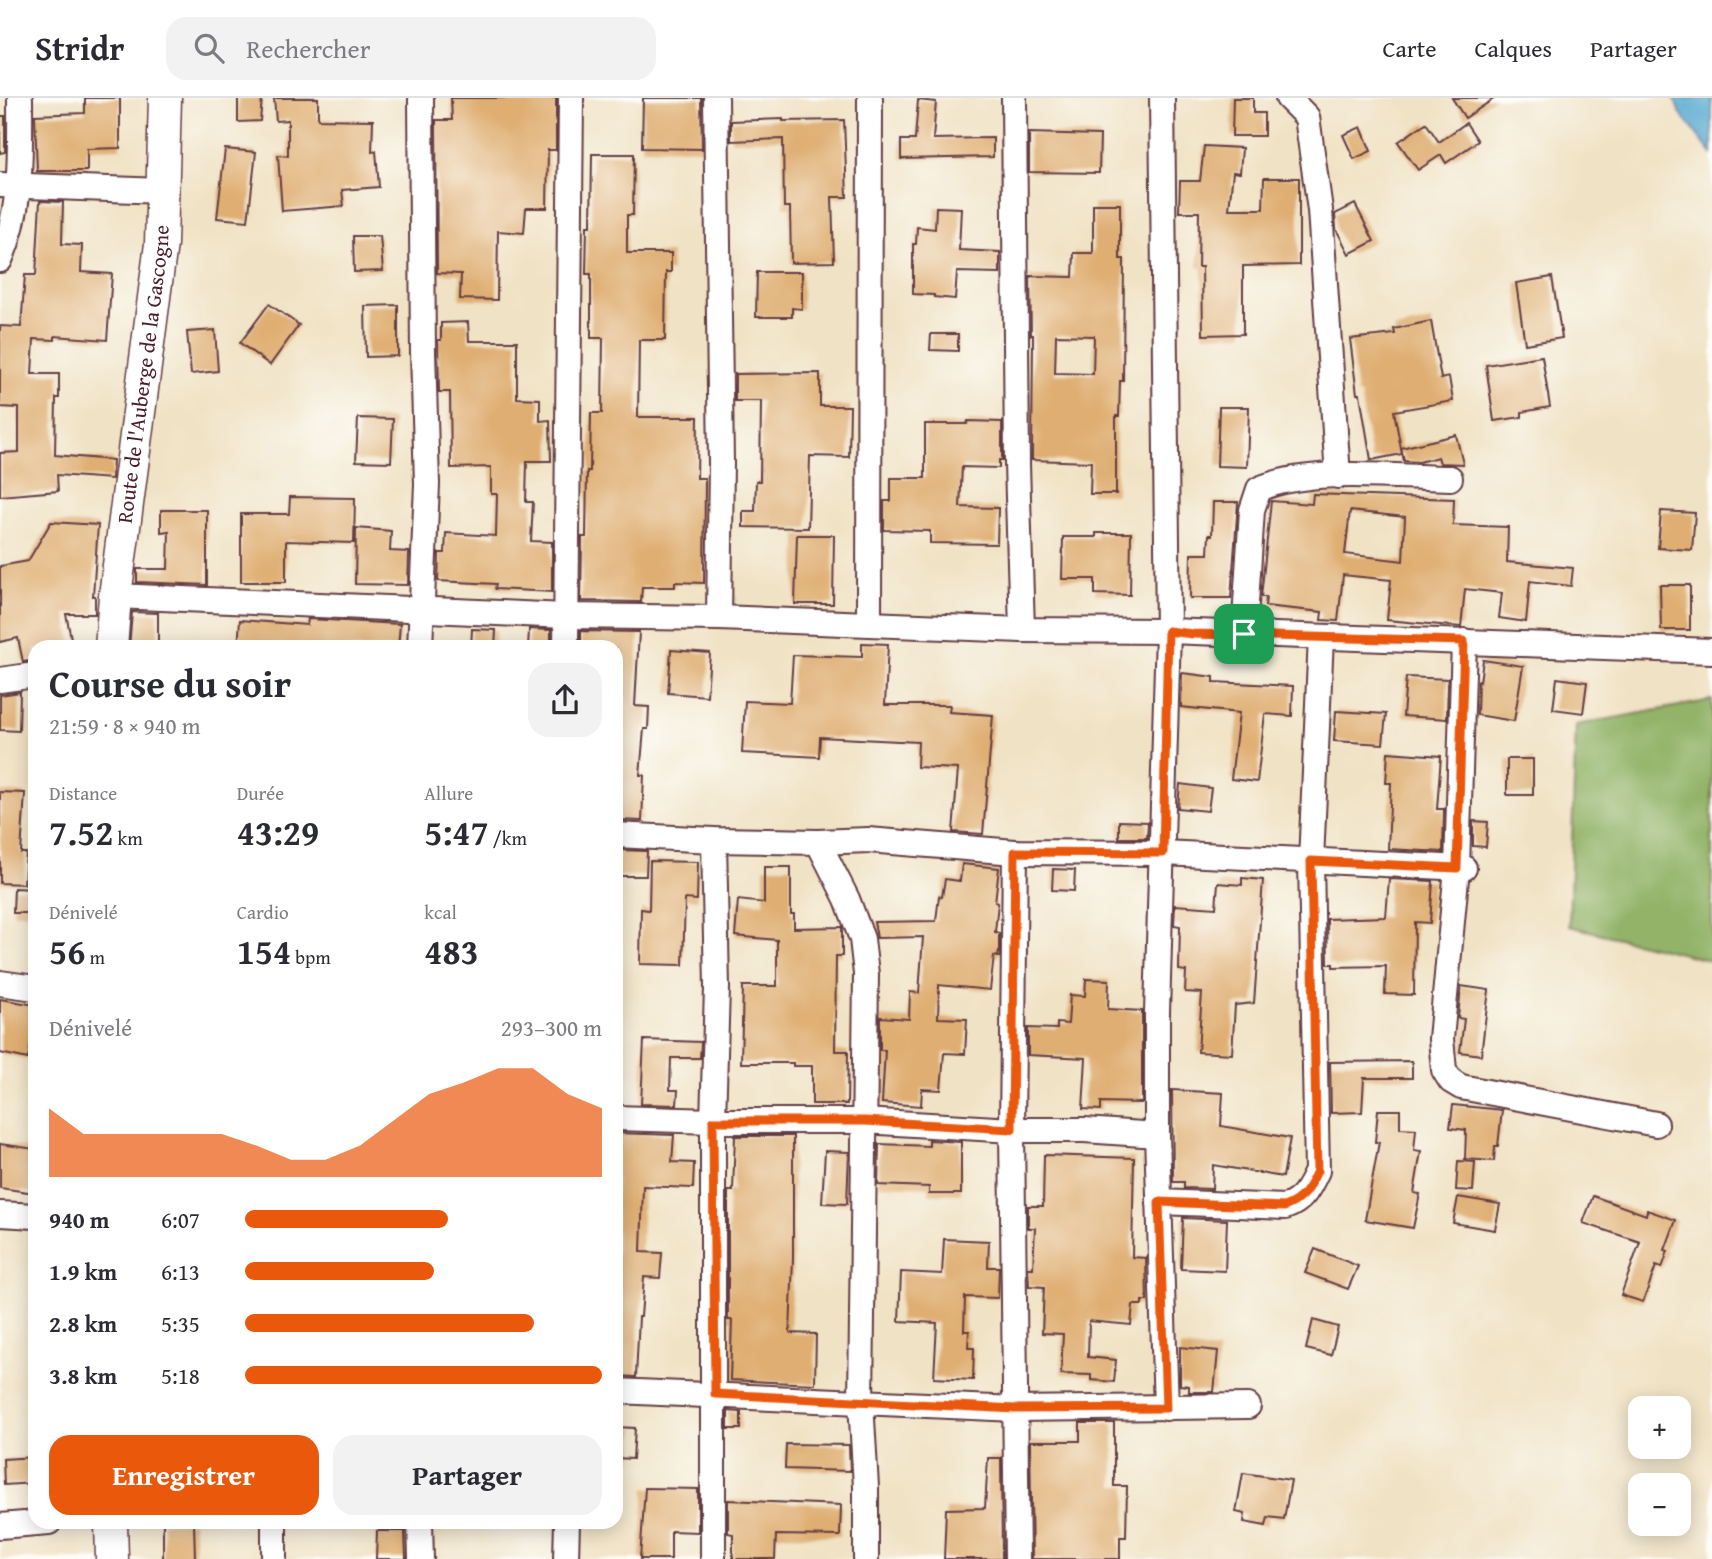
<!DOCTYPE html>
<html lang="fr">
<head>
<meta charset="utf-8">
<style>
  :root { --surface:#fff; --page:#f2f2f3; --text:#2b2b33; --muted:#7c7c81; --line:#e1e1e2; --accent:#ea580c }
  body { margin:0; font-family:"Gentium Book Plus",serif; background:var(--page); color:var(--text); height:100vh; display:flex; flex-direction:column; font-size:26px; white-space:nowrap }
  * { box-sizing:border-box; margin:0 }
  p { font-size:23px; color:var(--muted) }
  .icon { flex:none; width:38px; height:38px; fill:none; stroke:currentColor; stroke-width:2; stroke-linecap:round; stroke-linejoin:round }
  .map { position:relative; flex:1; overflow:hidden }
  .panel { position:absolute; left:28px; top:542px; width:595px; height:889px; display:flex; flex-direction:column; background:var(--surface); border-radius:21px; box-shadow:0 4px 18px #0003 }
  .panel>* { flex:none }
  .controls { position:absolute; left:1628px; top:1298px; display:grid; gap:14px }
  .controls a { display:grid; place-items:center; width:63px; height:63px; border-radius:14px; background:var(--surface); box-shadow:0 4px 18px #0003; font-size:35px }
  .pin { position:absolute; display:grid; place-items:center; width:60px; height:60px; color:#fff; margin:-30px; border-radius:14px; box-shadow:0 4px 10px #0006 }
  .round { display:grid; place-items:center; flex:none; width:74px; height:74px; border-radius:21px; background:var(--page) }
  .headline { display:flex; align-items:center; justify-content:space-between; height:119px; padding:0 21px }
  h1 { font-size:38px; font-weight:600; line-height:52px }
  .metrics { display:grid; grid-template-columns:repeat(3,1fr); gap:10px; height:119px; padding:7px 21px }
  .metrics div { display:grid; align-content:center }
  .metrics b { font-size:35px; font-weight:600 }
  .metrics small { font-size:19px; font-weight:400 }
  .metrics p { font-size:19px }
  .chart { height:196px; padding:14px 21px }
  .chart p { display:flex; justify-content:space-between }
  .chart svg { width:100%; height:126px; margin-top:7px; fill:var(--accent); opacity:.7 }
  .cta { display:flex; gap:14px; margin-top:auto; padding:14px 21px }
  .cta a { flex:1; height:80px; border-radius:21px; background:var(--accent); color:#fff; font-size:28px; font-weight:600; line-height:80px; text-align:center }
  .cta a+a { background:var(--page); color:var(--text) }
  ul { padding:0 21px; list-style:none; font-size:23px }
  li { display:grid; grid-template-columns:112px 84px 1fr; align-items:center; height:52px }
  li i { height:18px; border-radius:9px; background:var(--accent) }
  header { display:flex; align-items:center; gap:42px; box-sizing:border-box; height:98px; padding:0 35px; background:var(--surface); border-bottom:2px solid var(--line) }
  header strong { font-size:33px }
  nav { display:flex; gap:38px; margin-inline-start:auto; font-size:24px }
  .search { width:490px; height:63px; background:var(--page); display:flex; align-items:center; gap:18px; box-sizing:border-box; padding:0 24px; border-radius:21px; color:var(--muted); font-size:26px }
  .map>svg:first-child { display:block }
  .forest { fill:#92b367; stroke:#6e6949; stroke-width:2 }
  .water { fill:#55a8d0; stroke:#50647e; stroke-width:2 }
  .building { fill:#dfae72; fill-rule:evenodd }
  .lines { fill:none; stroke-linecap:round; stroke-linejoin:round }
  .minor-casing { stroke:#633c42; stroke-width:28 }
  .tertiary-casing { stroke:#633c42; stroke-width:35 }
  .minor { stroke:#fff; stroke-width:24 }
  .tertiary { stroke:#fff; stroke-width:32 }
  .route-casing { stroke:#fff; stroke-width:14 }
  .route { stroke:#ea580c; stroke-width:9 }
  .labels { text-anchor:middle; stroke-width:5; stroke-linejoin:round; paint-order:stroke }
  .street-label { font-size:21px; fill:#4a1f2b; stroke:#fdfcf7 }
</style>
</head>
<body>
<header>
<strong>Stridr</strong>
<div class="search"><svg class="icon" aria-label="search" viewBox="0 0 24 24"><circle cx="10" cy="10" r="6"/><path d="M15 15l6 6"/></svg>Rechercher</div>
<nav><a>Carte</a><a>Calques</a><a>Partager</a></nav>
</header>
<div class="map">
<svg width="1712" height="1461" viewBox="0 0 1712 1461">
  <rect width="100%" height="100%" fill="#fdfcf7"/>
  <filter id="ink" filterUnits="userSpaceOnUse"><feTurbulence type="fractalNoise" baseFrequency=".0143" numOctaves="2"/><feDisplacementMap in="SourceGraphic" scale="14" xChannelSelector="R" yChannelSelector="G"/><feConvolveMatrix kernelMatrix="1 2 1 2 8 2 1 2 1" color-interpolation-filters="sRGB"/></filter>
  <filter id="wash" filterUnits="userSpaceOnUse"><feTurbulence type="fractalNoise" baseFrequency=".00686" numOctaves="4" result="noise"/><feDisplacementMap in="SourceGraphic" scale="28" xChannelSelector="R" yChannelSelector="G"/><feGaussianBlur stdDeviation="1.57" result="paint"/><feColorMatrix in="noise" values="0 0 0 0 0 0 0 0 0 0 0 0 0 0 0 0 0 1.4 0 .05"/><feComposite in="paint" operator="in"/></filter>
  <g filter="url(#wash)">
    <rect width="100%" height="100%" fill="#f0e2c4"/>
    <polygon class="forest" points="1712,602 1712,863 1569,828 1576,627"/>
    <polygon class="water" points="1674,0 1712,0 1712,56 1679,13"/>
    <g id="blocks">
      <g class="building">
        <polygon points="85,0 120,0 120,50 87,51 87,73 37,73 35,17 85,15"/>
        <polygon points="238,0 262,0 260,23 238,24"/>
        <polygon points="274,0 318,0 318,21 373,22 372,54 376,53 379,89 342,92 344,108 282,113 278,57 288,58 288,22 276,23"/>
        <polygon points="451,0 556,0 556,52 548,52 547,110 526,110 524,135 498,133 497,202 460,201 461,176 437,175 436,22 452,22"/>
        <polygon points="643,0 701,0 702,51 642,50"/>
        <polygon points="1233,0 1253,0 1253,15 1264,15 1264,38 1232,38"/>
        <polygon points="1452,0 1495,0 1465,20"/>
        <polygon points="918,2 936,4 933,41 993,40 993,59 901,61 901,42 915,42"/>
        <polygon points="0,18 5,18 5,54 0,55"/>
        <polygon points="783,21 783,23 844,22 847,99 832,99 834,164 791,165 790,109 784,109 783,41 731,43 731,23"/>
        <polygon points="1426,25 1439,44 1466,25 1478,43 1446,65 1441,57 1418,72 1398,44"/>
        <polygon points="1361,29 1371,53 1354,61 1343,37"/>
        <polygon points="1029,35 1100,37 1099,75 1029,74"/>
        <polygon points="1204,48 1242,50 1240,75 1233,74 1229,111 1263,111 1264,80 1299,80 1299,167 1243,168 1243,236 1203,237 1202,169 1198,169 1199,114 1179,114 1180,83 1200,83"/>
        <polygon points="225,51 256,54 248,123 217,120"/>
        <polygon points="592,56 634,56 633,117 627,117 627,155 671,155 671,174 666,174 665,242 639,242 638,319 698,319 697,380 705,380 704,485 675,484 675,489 642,489 641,504 581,503 582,439 586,439 587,373 590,373 591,315 602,315 603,240 591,240 591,176 586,176 587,128 591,128"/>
        <polygon points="40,103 63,104 62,146 82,147 81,174 112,176 107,242 55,238 55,242 34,241 32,276 59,276 59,300 56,300 55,357 113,362 112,381 57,377 58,393 0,398 0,355 19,354 19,310 0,309 0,228 21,229 25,177 36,177"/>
        <path d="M1093 106H1120V161H1124L1123 283H1120L1119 318H1116V396H1090L1091 364 1032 362 1033 237H1031L1030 178 1073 179 1074 155H1093ZM1056 237 1094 238 1093 276 1055 275Z"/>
        <polygon points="1355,106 1374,143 1349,156 1336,131 1335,116"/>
        <polygon points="936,109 961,110 959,152 1000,154 1000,175 957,174 955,201 934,199 934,197 913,196 913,146 916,146 917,129 935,131"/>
        <polygon points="353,138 380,138 383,173 354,174"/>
        <polygon points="757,174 802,174 802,211 792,210 792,219 756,219"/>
        <polygon points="1552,179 1562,240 1525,246 1516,185"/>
        <polygon points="269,206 299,227 270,267 240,245"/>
        <polygon points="398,207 398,258 366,259 365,208"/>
        <polygon points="1431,223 1441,281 1449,279 1453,303 1394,313 1402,356 1371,362 1360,296 1357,296 1350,241 1395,236 1394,231"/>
        <polygon points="468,224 469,243 517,243 517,300 540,301 540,323 550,322 551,363 527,363 526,404 533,404 531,443 552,444 552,494 495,491 496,486 438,483 439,455 445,455 446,435 496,438 497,396 491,396 491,369 451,370 450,294 439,294 438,242 441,242 441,225"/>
        <polygon points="215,232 218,273 191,276 187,234"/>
        <polygon points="931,236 958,236 958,253 930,252"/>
        <polygon points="1542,258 1550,309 1522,314 1522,319 1494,323 1486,267"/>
        <polygon points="820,275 820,308 850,308 849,359 810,358 808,430 743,429 743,413 755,413 756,383 760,383 761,303 735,303 735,276"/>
        <polygon points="1219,309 1249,309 1247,369 1217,368"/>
        <polygon points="358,320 393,321 391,364 356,363"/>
        <polygon points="968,323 1002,324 1002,362 999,362 999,370 962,369 960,409 998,410 997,446 930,445 930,433 884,432 884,403 891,403 891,380 925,380 925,326 967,326"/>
        <polygon points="1456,337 1463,366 1440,365 1438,359 1419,364 1404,363 1401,350"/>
        <path d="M1313 396 1454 401 1453 427 1508 429 1507 464 1573 470 1571 488 1530 483 1526 524 1499 520 1502 495 1465 491 1461 529 1387 522 1391 482 1343 477 1338 523 1321 522 1322 514 1265 508 1266 499H1261L1271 403 1312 406ZM1350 413 1405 419 1403 463 1345 456Z"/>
        <polygon points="290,399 355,400 354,445 286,443 286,484 241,484 241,416 289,416"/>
        <polygon points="1213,404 1238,404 1231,500 1190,500 1191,456 1208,456 1209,437 1212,437"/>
        <polygon points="161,412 207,412 207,487 137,484 137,471 168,471 169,433 161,434"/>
        <polygon points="1661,413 1695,415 1692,452 1658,450"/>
        <polygon points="51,424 98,427 93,498 95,498 95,516 66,516 72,545 52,550 35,550 35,562 23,564 18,540 0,544 0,468 28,463"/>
        <polygon points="356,430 391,433 390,453 409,454 408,487 355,486"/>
        <polygon points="1096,435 1131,435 1130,497 1095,496 1095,481 1062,481 1063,439 1096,439"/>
        <polygon points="797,437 834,437 833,506 795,506"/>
        <polygon points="1660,487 1690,487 1690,532 1661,532"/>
        <polygon points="132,514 158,515 158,550 129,550"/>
        <polygon points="308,521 400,526 398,550 238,550 240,522 307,527"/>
        <polygon points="472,531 496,532 495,550 471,550"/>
        <polygon points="529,531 551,532 551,550 528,550"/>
        <polygon points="581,533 639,534 635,608 649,609 648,631 644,631 640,677 644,677 642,723 618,722 618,719 616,719 616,550 581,550"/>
        <polygon points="862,545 888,546 885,607 950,607 949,614 993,617 983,736 953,734 958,671 917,669 918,644 820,639 819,659 742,655 745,603 790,605 793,557 862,559"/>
        <polygon points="671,552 710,555 707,598 668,595"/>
        <polygon points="1483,562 1523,568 1514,623 1477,617 1478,583 1480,584"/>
        <polygon points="1182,575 1214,579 1214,584 1293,588 1292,618 1265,616 1257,684 1231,681 1239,615 1181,609"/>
        <polygon points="1406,579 1448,581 1447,621 1403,618"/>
        <polygon points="1557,580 1587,584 1583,615 1553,611"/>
        <polygon points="20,594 19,633 0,632 0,597"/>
        <polygon points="1336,613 1386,616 1383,646 1334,643"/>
        <polygon points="1388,654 1441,658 1437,711 1444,711 1443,754 1388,751 1391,685 1386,685"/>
        <rect x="1507" y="661" width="26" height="36"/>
        <polygon points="1180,686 1211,690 1208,713 1178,710"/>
        <polygon points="0,694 25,695 21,755 26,755 24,786 0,785"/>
        <polygon points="1119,723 1148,724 1147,740 1119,740"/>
        <polygon points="1473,723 1488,724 1486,749 1473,748"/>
        <polygon points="618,752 647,753 646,778 617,778"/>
        <polygon points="650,763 698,764 697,802 685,801 683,867 640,866 641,811 649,812"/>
        <polygon points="962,766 999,770 995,804 998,805 995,834 999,835 999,853 998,859 994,858 990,892 939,887 938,920 967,921 965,956 944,955 941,992 922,991 921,1008 882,1005 885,952 880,952 880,919 909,921 910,894 919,895 923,839 877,840 874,824 936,823 939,798 942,799 945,781 960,783"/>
        <polygon points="764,769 791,769 791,816 794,816 794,830 842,829 842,858 836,858 835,953 848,953 847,1006 812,1006 812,968 793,968 793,965 741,965 743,888 777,888 777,842 735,838 738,802 764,805"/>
        <polygon points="1053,771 1075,772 1074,793 1052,792"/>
        <polygon points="1242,780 1263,782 1254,905 1235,907 1232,956 1198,954 1202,895 1185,894 1186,873 1179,872 1180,828 1174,827 1175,807 1216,810 1218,785 1242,787"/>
        <polygon points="1389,781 1433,783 1430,825 1415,824 1414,897 1385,896 1386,868 1333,869 1333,866 1328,866 1327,821 1386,819"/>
        <polygon points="14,790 34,791 33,815 13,815"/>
        <polygon points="1086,881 1109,882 1108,911 1142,913 1142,1005 1101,1004 1101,1012 1083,1011 1086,960 1028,957 1028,930 1057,931 1057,925 1068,926 1070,897 1085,898"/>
        <polygon points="1461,888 1489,892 1481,957 1460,954 1464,921 1458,920"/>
        <polygon points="0,901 35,907 35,923 28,961 0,955"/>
        <polygon points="644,942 701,944 700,960 671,960 670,992 678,992 677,1007 641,1006"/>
        <polygon points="1412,963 1412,980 1364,980 1362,1014 1331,1015 1330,964"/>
        <polygon points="1172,992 1223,995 1221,1028 1290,1040 1283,1079 1213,1067 1212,1091 1184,1090 1184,1084 1173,1084"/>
        <polygon points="1453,1007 1502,1012 1498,1048 1495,1048 1494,1063 1465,1061 1466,1032 1450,1030"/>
        <polygon points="1378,1012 1400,1012 1400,1030 1416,1031 1414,1052 1421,1053 1414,1095 1420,1096 1413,1130 1365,1122 1379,1044 1375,1044"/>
        <polygon points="616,1035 674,1037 672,1064 694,1065 693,1090 643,1088 641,1154 662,1155 660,1180 644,1179 641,1219 639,1219 636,1279 616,1278"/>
        <polygon points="735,1038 793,1038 793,1161 790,1235 816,1236 815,1286 730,1282 732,1222 728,1222 728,1093 733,1093"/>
        <polygon points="929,1042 961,1044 961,1096 929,1096 929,1089 878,1087 879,1046 929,1048"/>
        <polygon points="0,1046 35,1051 35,1095 0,1090"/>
        <polygon points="825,1053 849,1054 847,1106 822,1105"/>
        <polygon points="1044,1057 1134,1060 1132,1159 1146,1160 1147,1203 1142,1203 1142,1207 1133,1207 1131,1227 1089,1223 1088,1259 1116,1262 1114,1284 1091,1282 1091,1277 1061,1276 1063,1236 1042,1235 1044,1189 1029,1188 1028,1170 1033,1170 1035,1130 1028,1130 1028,1108 1043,1108"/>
        <polygon points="1458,1063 1475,1064 1473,1093 1456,1092"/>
        <polygon points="1593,1098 1646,1117 1647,1112 1676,1122 1665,1152 1668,1153 1662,1170 1656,1168 1643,1204 1621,1197 1640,1144 1583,1125"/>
        <polygon points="1458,1099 1500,1106 1495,1132 1453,1125"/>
        <polygon points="1183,1120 1227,1122 1225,1173 1181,1171"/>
        <polygon points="944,1141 989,1143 988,1169 999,1169 998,1200 965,1199 964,1233 969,1233 968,1250 974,1250 973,1282 934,1280 937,1225 899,1223 901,1174 942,1176"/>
        <polygon points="1315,1151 1358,1168 1348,1191 1305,1175"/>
        <polygon points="1313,1222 1338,1229 1331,1257 1306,1251"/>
        <polygon points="1180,1249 1218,1253 1214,1294 1189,1294 1189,1288 1180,1287"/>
        <polygon points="728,1313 741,1314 741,1331 728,1331"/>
        <polygon points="1080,1325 1114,1325 1114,1388 1127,1388 1126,1439 1120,1439 1120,1461 1032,1461 1030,1343 1080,1343"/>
        <polygon points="616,1329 635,1330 633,1361 616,1360"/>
        <polygon points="786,1346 849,1347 850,1373 785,1371"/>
        <polygon points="35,1359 35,1385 4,1387 3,1361"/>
        <polygon points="988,1360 1001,1360 1002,1461 944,1461 946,1411 985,1410"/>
        <polygon points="1243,1375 1291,1382 1284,1421 1268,1419 1266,1428 1244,1424 1245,1416 1236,1414"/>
        <polygon points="645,1390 698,1391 698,1434 671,1433 671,1461 640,1461"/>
        <polygon points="728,1402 841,1407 840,1438 776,1437 775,1461 733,1461 733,1436 728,1435"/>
        <polygon points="163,1424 194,1424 195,1461 163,1461"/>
        <polygon points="377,1433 405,1433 406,1461 376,1461"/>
      </g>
    </g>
  </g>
  <g filter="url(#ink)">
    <use href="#blocks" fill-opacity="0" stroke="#633c42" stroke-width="2"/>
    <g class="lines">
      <g class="minor-casing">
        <g id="minor">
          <polyline points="716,0 721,365 719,520"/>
          <polyline points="1014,0 1017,366 1022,532"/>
          <polyline points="1162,0 1168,533 1157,915 1157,1037 1166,1310"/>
          <polyline points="1288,0 1307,19 1320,112 1338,378"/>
          <polyline points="0,87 163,93"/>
          <path d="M0 162C23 110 20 55 20 0"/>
          <polyline points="115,498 566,518 719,520 1022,532 1168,533 1712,553"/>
          <polyline points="869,525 870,0"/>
          <path d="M1244 536 1252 412 1259 391C1310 369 1394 379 1450 380"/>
          <polyline points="1464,543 1457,770 1441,941 1444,972 1451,983 1461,989 1656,1026"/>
          <polyline points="420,550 427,386 423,254 421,0"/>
          <polyline points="566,550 571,0"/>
          <polyline points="0,582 35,577"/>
          <polyline points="616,737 714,742 818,744 868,742 1015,754 1163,755 1464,770"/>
          <polyline points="818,744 847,801 862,841 866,876 861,1304 866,1389 866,1461"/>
          <polyline points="1015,754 1012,1032 1017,1461"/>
          <polyline points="0,885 35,890"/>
          <polyline points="616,1020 713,1023 864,1023 1012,1032 1084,1032 1157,1037"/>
          <path d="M1159 1104 1285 1109C1303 1103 1309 1090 1317 1073L1311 763 1321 539"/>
          <polyline points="0,1116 35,1118"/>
          <polyline points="616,1293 1016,1311 1248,1308"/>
          <polyline points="274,1424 274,1461"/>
          <polyline points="420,1424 421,1461"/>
          <polyline points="0,1428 49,1424"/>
          <polyline points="566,1461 567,1424"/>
          <polyline points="713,1461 713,1023 717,890 714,742"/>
        </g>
      </g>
      <g class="tertiary-casing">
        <g id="tertiary">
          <path id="s1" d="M111 550 115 498 161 146 165 0"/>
          <polyline points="111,1424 112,1461"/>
        </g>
      </g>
      <use href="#minor" class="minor"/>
      <use href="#tertiary" class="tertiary"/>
    </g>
  </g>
  <g class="lines" filter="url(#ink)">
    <g class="route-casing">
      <path id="route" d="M1168 533 1193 536 1464 543 1457 770 1311 763 1317 1073C1309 1090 1303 1102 1284 1109L1159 1104 1166 1310 1016 1311 715 1296 713 1023H864L1012 1031 1015 754 1163 755Z"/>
    </g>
    <use href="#route" class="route"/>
  </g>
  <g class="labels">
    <g class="street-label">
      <text dy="7" stroke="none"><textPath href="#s1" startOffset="276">Route de l'Auberge de la Gascogne</textPath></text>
    </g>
  </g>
</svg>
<div class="controls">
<a>+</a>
<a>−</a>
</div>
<div class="pin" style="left:1244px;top:536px;background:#1e9e55"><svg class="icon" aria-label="arrive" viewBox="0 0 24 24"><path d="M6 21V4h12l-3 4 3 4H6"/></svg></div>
<section class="panel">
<div class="headline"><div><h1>Course du soir</h1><p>21:59 · 8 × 940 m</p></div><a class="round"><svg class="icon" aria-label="share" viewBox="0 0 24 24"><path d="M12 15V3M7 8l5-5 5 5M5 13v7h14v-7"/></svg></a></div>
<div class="metrics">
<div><p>Distance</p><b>7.52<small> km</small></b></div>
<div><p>Durée</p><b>43:29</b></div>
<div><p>Allure</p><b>5:47<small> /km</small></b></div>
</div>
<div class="metrics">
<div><p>Dénivelé</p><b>56<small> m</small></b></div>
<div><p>Cardio</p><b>154<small> bpm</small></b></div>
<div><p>kcal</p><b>483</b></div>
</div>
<div class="chart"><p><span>Dénivelé</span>293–300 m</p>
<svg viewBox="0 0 160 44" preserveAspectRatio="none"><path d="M0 44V20L10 29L20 29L30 29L40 29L50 29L60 33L70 38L80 38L90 33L100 24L110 15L120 11L130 6L140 6L150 15L160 20V44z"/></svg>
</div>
<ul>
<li><b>940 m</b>6:07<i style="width:57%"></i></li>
<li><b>1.9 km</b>6:13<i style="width:53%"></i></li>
<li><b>2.8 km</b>5:35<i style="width:81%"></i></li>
<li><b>3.8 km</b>5:18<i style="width:100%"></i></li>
</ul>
<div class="cta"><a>Enregistrer</a><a>Partager</a></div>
</section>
</div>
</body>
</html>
